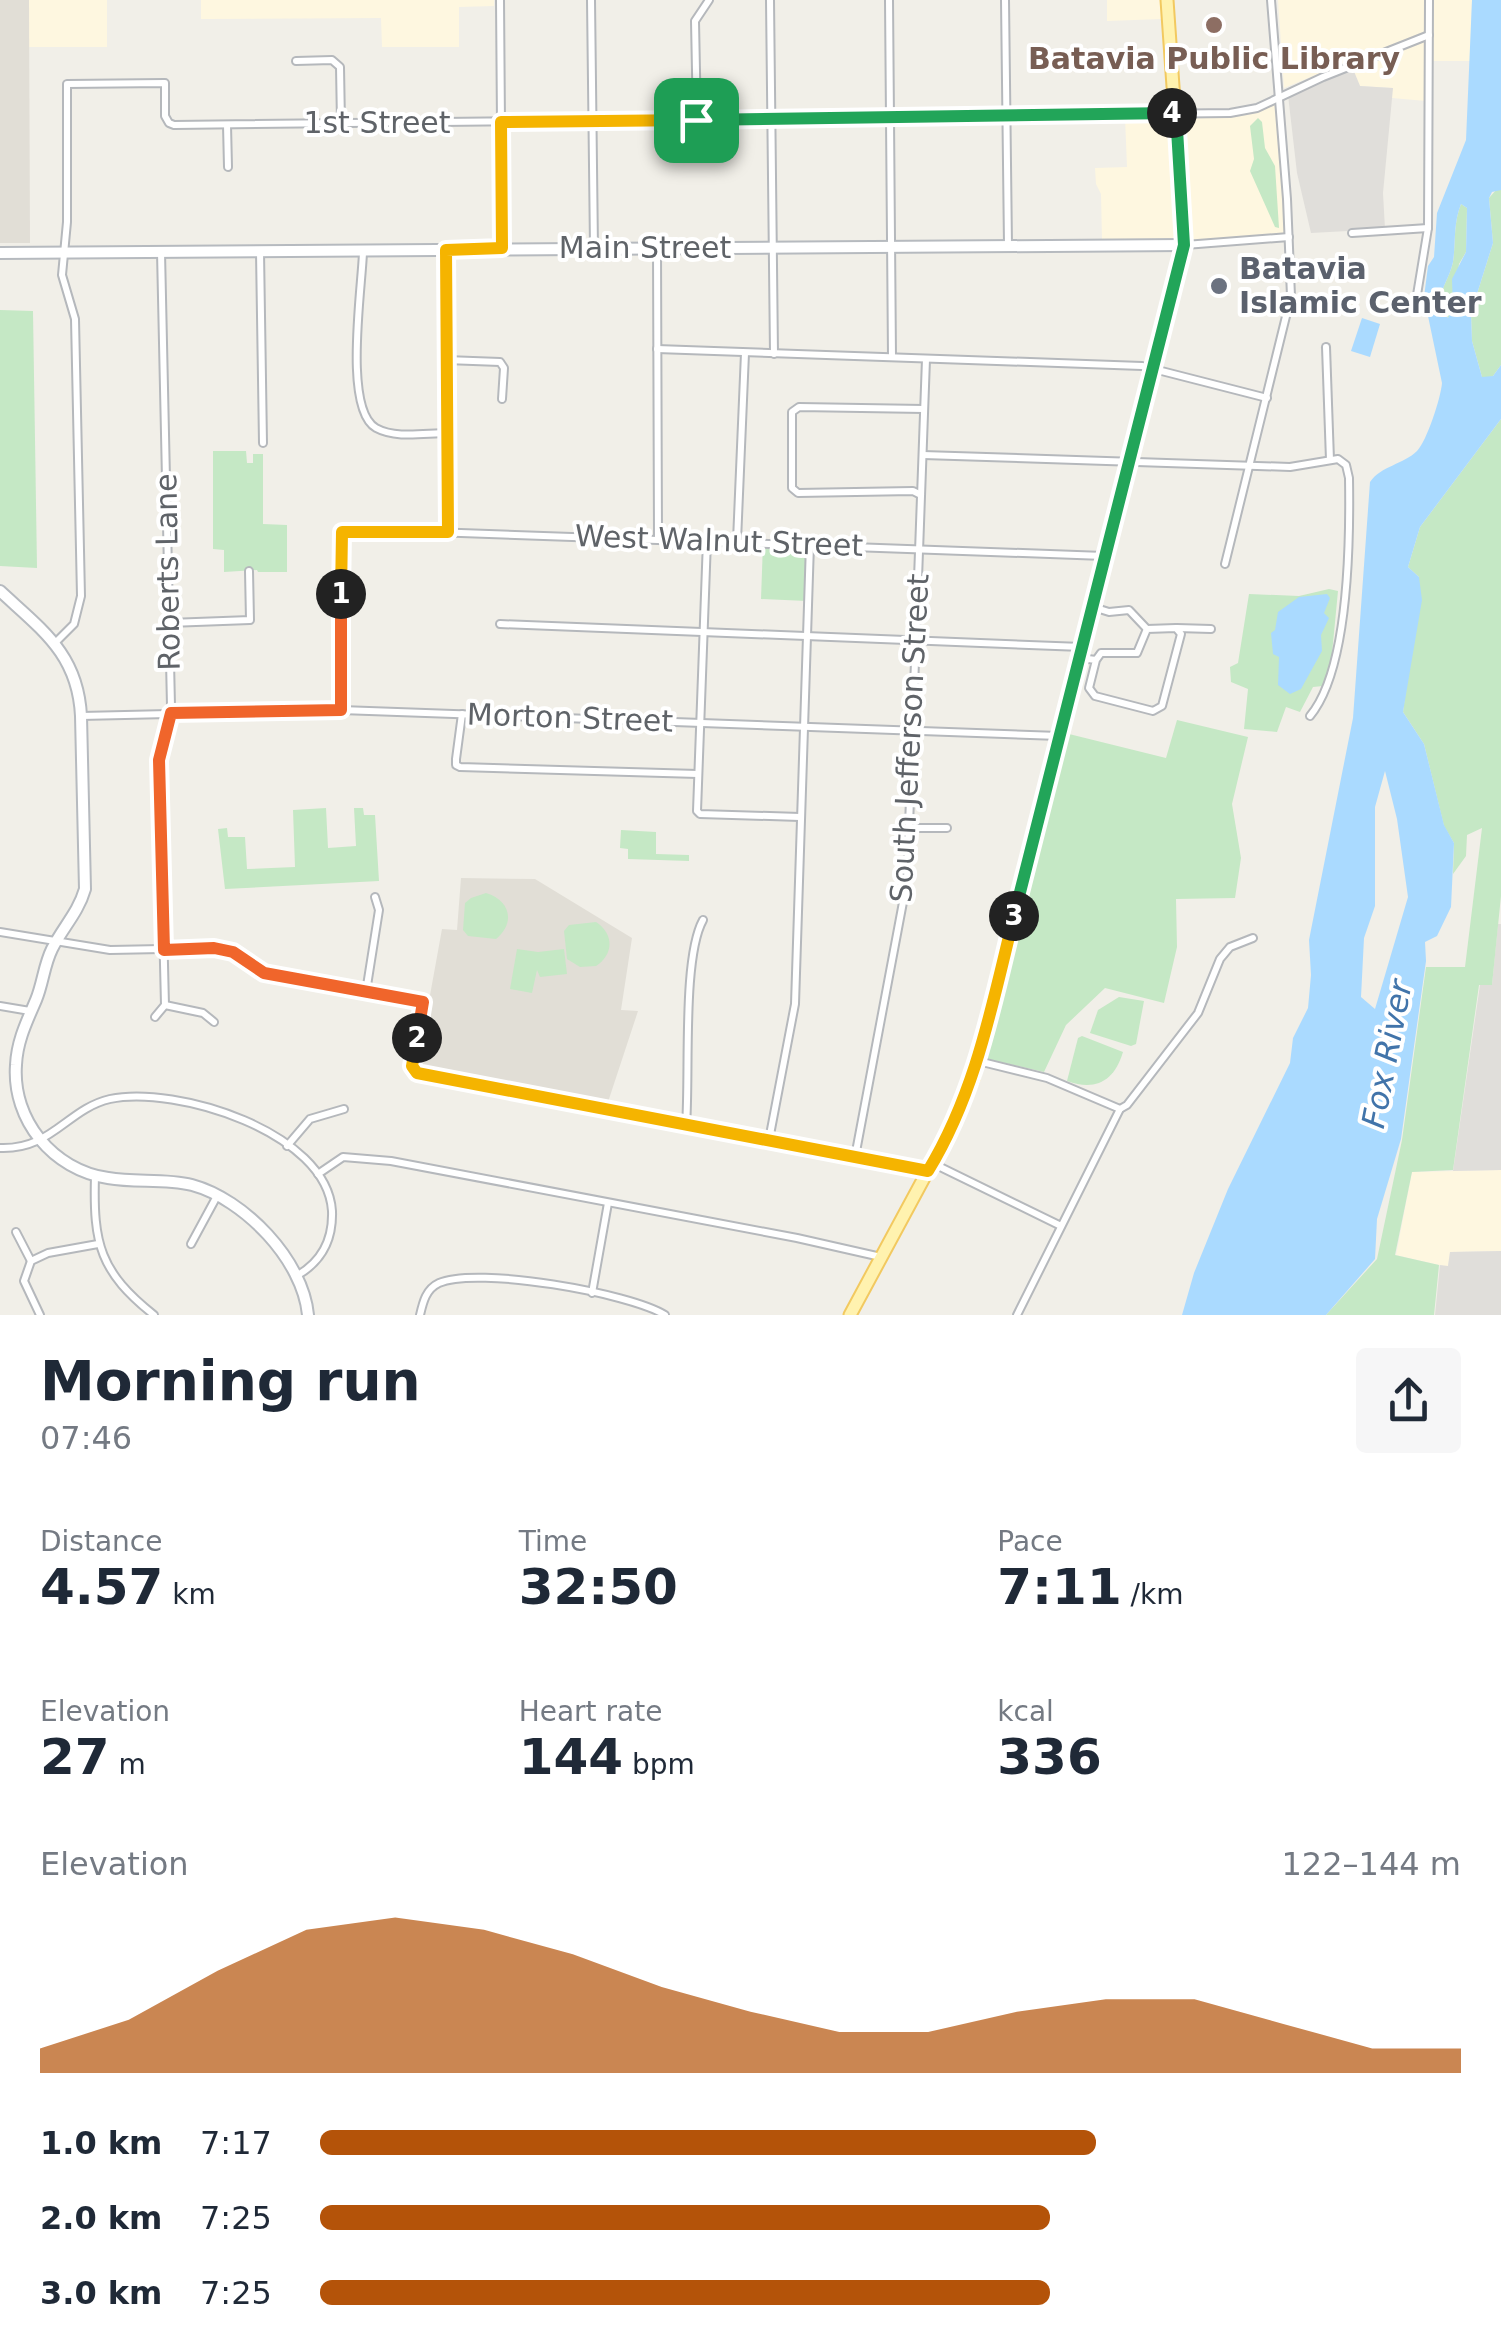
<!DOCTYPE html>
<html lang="en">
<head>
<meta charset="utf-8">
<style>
  :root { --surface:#fff; --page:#f6f6f7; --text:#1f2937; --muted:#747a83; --accent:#b45309 }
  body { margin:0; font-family:"DejaVu Sans",sans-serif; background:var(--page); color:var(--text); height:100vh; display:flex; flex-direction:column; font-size:38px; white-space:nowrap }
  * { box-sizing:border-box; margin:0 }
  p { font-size:32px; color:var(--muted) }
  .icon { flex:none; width:55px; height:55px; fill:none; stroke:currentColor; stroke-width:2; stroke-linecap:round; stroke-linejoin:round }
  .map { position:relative; height:1315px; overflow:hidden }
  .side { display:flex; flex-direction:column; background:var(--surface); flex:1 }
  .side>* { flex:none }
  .pin { position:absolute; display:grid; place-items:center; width:85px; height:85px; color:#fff; margin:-42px; border-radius:20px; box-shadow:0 5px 15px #0006 }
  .km { position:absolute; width:50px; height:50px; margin:-25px; border-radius:50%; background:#222; color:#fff; font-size:28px; line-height:50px; text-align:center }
  .round { display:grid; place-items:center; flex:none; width:105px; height:105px; border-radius:10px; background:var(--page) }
  .summary { display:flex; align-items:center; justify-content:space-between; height:170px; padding:0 40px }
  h1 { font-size:55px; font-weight:700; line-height:75px }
  .stats { display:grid; grid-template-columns:repeat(3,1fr); gap:15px; height:170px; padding:10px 40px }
  .stats div { display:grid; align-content:center }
  .stats b { font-size:50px; font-weight:700 }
  .stats small { font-size:28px; font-weight:400 }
  .stats p { font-size:28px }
  .chart { height:280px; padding:20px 40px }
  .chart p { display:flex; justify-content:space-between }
  .chart svg { width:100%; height:180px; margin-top:10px; fill:var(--accent); opacity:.7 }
  ul { padding:0 40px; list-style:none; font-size:32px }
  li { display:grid; grid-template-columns:160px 120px 1fr; align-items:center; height:75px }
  li i { height:25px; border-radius:12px; background:var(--accent) }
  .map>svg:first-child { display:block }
  .commercial { fill:#fef7e0 }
  .industrial { fill:#e0deda }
  .education { fill:#e1ded6 }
  .green { fill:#c5e8c5 }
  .water { fill:#aadaff; fill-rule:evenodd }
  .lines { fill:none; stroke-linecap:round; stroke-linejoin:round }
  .street-casing { stroke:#b5b8bc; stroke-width:10 }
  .secondary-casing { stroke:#b6babf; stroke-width:14 }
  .primary-casing { stroke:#f2c960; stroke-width:15 }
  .street { stroke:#fff; stroke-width:6 }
  .secondary { stroke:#fff; stroke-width:10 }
  .primary { stroke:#fff2af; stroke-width:11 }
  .split-1-casing { stroke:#fff; stroke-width:20 }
  .split-2-casing { stroke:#fff; stroke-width:20 }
  .split-3-casing { stroke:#fff; stroke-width:20 }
  .split-4-casing { stroke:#fff; stroke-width:20 }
  .split-5-casing { stroke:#fff; stroke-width:20 }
  .split-1 { stroke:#f5b400; stroke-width:12 }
  .split-2 { stroke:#f0652b; stroke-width:12 }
  .split-3 { stroke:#f5b400; stroke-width:12 }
  .split-4 { stroke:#22a559; stroke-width:12 }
  .split-5 { stroke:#22a559; stroke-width:12 }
  .education-dot { fill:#8d6e63; stroke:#fff; stroke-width:4 }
  .worship-dot { fill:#6b7280; stroke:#fff; stroke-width:4 }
  .labels { text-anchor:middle; stroke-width:8; stroke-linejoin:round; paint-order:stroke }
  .education-label { font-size:30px; font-weight:bold; fill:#785e54; stroke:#fff }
  .street-label { font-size:30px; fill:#5f6368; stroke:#fff }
  .worship-label { font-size:30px; font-weight:bold; fill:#5b616d; stroke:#fff; text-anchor:start }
  .water-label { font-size:32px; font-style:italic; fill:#4174aa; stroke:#fff }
</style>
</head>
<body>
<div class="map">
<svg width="1501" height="1315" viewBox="0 0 1501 1315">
  <rect width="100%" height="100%" fill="#f1efe8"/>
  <g class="commercial">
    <rect x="29" y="0" width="78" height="47"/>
    <polygon points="201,0 494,0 494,6 459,7 459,47 382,47 381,18 201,19"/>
    <polygon points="1107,0 1161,0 1162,19 1107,21"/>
    <polygon points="1278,0 1472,0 1470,61 1426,61 1426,101 1392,98 1392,88 1360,86 1349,61 1284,88"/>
    <polygon points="1276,101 1286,235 1187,244 1178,115 1230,115"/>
    <polygon points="1170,116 1175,242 1102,240 1101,194 1096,184 1095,168 1127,167 1125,117"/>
    <polygon points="1501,1170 1501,1251 1450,1252 1448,1267 1396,1255 1412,1172"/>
  </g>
  <g class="industrial">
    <polygon points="1353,69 1360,86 1393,88 1383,193 1385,229 1311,233 1297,173 1288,95"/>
    <polygon points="1498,924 1501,924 1501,1170 1453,1171 1480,985 1492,985"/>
    <polygon points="1501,1251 1501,1315 1435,1315 1440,1265 1448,1266 1450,1252"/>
  </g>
  <g class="education">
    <polygon points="0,0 29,0 30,243 0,243"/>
    <polygon points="461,878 535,879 632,938 621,1010 638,1011 608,1102 417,1067 442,929 457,930"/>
  </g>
  <g class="green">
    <polygon points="1258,118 1262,122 1265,148 1275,166 1279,228 1275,227 1250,171 1254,159 1250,126"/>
    <polygon points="1497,189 1501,190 1501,365 1493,376 1486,379 1482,377 1472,341 1471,313 1493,243 1489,198"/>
    <path d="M1461 204 1467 208 1466 252 1459 264 1453 312 1448 318 1440 311C1437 291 1449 281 1453 262 1456 242 1453 224 1461 204Z"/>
    <polygon points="0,310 33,311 37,568 0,566"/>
    <polygon points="1501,419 1501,896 1492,985 1479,985 1453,1170 1412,1172 1395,1255 1439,1265 1434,1315 1326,1315 1377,1259 1402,1140 1426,967 1465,967 1482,828 1467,835 1466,856 1453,874 1454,843 1444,826 1424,744 1403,712 1419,577 1408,567 1420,527"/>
    <polygon points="213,451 246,451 247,463 253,463 253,454 263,454 263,524 287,525 287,572 258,572 257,570 224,572 224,550 213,549"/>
    <polygon points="763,543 809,545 807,601 761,599"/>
    <polygon points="1329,589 1338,591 1331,664 1323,686 1313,687 1300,712 1286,707 1277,732 1244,729 1248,689 1231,682 1230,667 1238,663 1249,594 1299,596"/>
    <polygon points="1177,720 1248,737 1232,804 1241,858 1235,898 1176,899 1177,947 1164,1003 1105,988 1066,1025 1044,1072 987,1059 1069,734 1166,758"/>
    <polygon points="326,808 328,848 356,846 354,808 363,808 364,815 375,815 379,881 225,889 218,829 227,828 228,837 245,837 247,869 295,867 293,810"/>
    <polygon points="621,830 656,832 656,854 689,855 689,861 628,859 628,849 620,848"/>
    <path d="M486 893C510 900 516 923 496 939L468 936 463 930 465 903 471 898Z"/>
    <path d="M596 922C614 934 614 954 596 966L580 967 567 959 564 931 569 925Z"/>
    <polygon points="517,949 538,952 564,949 567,974 540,977 537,970 532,993 510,989"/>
    <polygon points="1119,997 1144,1001 1136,1044 1131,1046 1090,1033 1098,1010"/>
    <path d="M1082 1036 1123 1052C1114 1082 1095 1091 1067 1081L1078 1038Z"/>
  </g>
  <g class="water">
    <path d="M1472 0H1501V190L1492 192 1489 198 1493 243 1471 313 1472 341 1482 377 1493 376 1501 365V419L1420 527 1408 567 1419 577 1422 600 1403 712 1424 744 1444 825 1454 843 1451 907 1437 936 1425 942 1426 961 1401 1139 1377 1219 1375 1259 1326 1315H1182L1194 1273 1228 1189 1290 1063 1293 1038 1308 1008 1311 975 1309 940 1353 718 1370 482C1381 466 1404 464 1417 451 1427 441 1441 397 1442 383L1424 297 1428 266 1434 257 1437 213 1466 140ZM1461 204 1467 208 1466 252 1452 279 1453 309 1448 318 1441 311C1437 291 1449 281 1453 262 1456 242 1453 224 1461 204ZM1385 771 1397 819 1408 897 1375 1009 1361 997 1364 938 1375 906V807Z"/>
    <polygon points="1362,318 1380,324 1370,357 1351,351"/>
    <polygon points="1327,594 1330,598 1324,613 1329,618 1321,635 1322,651 1301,689 1290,694 1278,685 1279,657 1273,654 1271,633 1275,630 1278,612 1299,597"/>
  </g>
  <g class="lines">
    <g class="street-casing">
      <g id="street">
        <polyline points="500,0 502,248"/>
        <polyline points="591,0 594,248"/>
        <polyline points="770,0 774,354"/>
        <polyline points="889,0 892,357"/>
        <polyline points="1005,0 1008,245"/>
        <polyline points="296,61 332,60 340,67 341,123"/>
        <polyline points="697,121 695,21 709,0"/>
        <polyline points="227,125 228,167"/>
        <polyline points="1352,233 1428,228"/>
        <polyline points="1185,245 1289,237"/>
        <polyline points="657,249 658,538"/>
        <polyline points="446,251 448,533"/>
        <polyline points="260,252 263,443"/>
        <path d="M363 252C362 288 343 409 376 428 396 439 425 433 447 433"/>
        <polyline points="1415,307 1428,228 1429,0"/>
        <polyline points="1326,347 1330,460"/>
        <polyline points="657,349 1142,366 1267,398"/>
        <polyline points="446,360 500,362 504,368 502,399"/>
        <path d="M923 455 1290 467 1338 459 1346 465 1349 478C1350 539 1349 669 1310 716"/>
        <polyline points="921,495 913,491 798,493 792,488 792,412 799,407 924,409"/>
        <polyline points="707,540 697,811 700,814 800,817"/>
        <polyline points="737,541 745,353"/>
        <polyline points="1225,564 1291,296 1287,199 1271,0"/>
        <polyline points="1093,607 1109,612 1129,610 1146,628"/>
        <polyline points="169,623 250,620 249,571"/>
        <polyline points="500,624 1082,647"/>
        <polyline points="1177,628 1211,629"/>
        <polyline points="55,643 74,624 81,596 75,319 62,275 67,222 67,84 165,83 165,116 169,123 174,125 1230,113 1257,108 1323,77 1429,35"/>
        <polyline points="1080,658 1096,660 1089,688 1095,696 1153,711 1162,706 1181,634 1176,628 1147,629 1137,653 1101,653 1096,660"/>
        <polyline points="341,710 341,541 342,531 348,529 1104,556"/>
        <polyline points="462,714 456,759 456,765 460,767 698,774"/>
        <polyline points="81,716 341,710 1059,736"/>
        <polyline points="910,828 947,828"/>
        <polyline points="0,932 110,950 214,948 233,952 264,973 280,977 423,1002 412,1066 417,1073 928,1171"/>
        <polyline points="366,992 379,910 375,897"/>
        <polyline points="165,1005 203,1013 214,1022"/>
        <polyline points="0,1006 30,1011"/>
        <polyline points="155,1017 165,1005 159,760 169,727 171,706 161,252"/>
        <polyline points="978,1061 1047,1078 1120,1109"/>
        <path d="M686 1125C690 1076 682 958 703 920"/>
        <polyline points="769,1140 795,1004 810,544"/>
        <polyline points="287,1146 310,1119 344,1109"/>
        <path d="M0 1148C52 1150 67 1109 110 1099 176 1085 327 1132 332 1211 333 1239 322 1261 298 1275"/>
        <polyline points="855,1157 907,881 926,359"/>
        <polyline points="932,1163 1061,1226"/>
        <polyline points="318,1174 343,1157 391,1161 797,1238 881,1257"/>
        <path d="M95 1176C93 1244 100 1272 154 1315"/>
        <polyline points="16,1232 31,1261"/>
        <polyline points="191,1244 217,1196"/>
        <polyline points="592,1293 608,1203"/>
        <polyline points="40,1315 24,1281 31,1261 48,1253 98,1244"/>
        <path d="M420 1315C423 1302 426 1289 439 1283 477 1266 630 1293 665 1315"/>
        <polyline points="1017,1315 1120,1109 1127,1105 1198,1013 1220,959 1230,947 1253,938"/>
      </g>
    </g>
    <g class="secondary-casing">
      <g id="secondary">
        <polyline points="0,253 1184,245"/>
        <path d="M0 591C42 630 78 654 81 716L85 889C78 913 63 927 52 949 44 965 43 983 36 1000 27 1021 17 1041 16 1065 12 1120 53 1170 108 1178 136 1183 164 1178 192 1185 244 1199 303 1260 308 1315"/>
      </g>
    </g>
    <g class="primary-casing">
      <polyline id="primary" points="850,1315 959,1113 973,1079 1184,245 1167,0"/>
    </g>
    <use href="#street" class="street"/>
    <use href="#secondary" class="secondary"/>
    <use href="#primary" class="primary"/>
  </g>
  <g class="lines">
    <g class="split-1-casing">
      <polyline id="split-1" points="341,594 342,532 448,532 446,250 502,248 501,122 696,120"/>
    </g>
    <g class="split-2-casing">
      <polyline id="split-2" points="341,594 341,710 171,713 159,760 164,950 214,948 233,952 264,973 423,1002 417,1038"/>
    </g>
    <g class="split-3-casing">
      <path id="split-3" d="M417 1038 412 1066 417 1073 928 1171C976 1092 992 1005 1014 916"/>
    </g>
    <g class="split-4-casing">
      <polyline id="split-4" points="1014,916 1184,245 1176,113 1172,113"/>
    </g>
    <g class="split-5-casing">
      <polyline id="split-5" points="696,120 1172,113"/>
    </g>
    <use href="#split-1" class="split-1"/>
    <use href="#split-2" class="split-2"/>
    <use href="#split-3" class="split-3"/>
    <use href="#split-4" class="split-4"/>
    <use href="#split-5" class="split-5"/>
  </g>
  <circle class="education-dot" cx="1214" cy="25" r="10"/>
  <circle class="worship-dot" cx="1219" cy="286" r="10"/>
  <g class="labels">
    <g class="education-label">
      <text x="1214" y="69">Batavia Public Library</text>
    </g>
    <g class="street-label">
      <text x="377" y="133">1st Street</text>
      <text x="645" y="258">Main Street</text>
      <text transform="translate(719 541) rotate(2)" y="10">West Walnut Street</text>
      <text transform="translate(168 572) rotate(-91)" y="10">Roberts Lane</text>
      <text transform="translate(570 718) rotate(2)" y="10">Morton Street</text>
      <text transform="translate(910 738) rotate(-87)" y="10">South Jefferson Street</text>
    </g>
    <g class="worship-label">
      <text x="1239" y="279">Batavia<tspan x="1239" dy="34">Islamic Center</tspan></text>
    </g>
    <g class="water-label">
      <text transform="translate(1387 1054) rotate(-79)" y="11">Fox River</text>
    </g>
  </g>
</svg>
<div class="pin" style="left:696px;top:120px;background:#1e9e55"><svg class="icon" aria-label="arrive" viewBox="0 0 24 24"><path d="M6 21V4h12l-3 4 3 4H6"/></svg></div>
<b class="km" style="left:341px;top:594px">1</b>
<b class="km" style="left:417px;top:1038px">2</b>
<b class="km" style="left:1014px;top:916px">3</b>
<b class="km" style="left:1172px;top:113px">4</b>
</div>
<section class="side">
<div class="summary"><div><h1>Morning run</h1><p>07:46</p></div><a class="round"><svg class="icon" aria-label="share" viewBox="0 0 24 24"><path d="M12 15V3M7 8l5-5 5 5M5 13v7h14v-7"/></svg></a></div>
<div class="stats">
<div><p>Distance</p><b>4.57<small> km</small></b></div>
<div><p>Time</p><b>32:50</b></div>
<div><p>Pace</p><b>7:11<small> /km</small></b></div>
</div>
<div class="stats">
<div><p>Elevation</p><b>27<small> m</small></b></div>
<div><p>Heart rate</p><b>144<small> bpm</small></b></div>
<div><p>kcal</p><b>336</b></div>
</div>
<div class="chart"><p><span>Elevation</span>122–144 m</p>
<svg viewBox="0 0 160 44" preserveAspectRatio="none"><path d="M0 44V38L10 31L20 19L30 9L40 6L50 9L60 15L70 23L80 29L90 34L100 34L110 29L120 26L130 26L140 32L150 38L160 38V44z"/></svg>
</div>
<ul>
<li><b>1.0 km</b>7:17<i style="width:68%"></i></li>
<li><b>2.0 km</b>7:25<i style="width:64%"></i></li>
<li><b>3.0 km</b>7:25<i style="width:64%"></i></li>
</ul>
</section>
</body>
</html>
